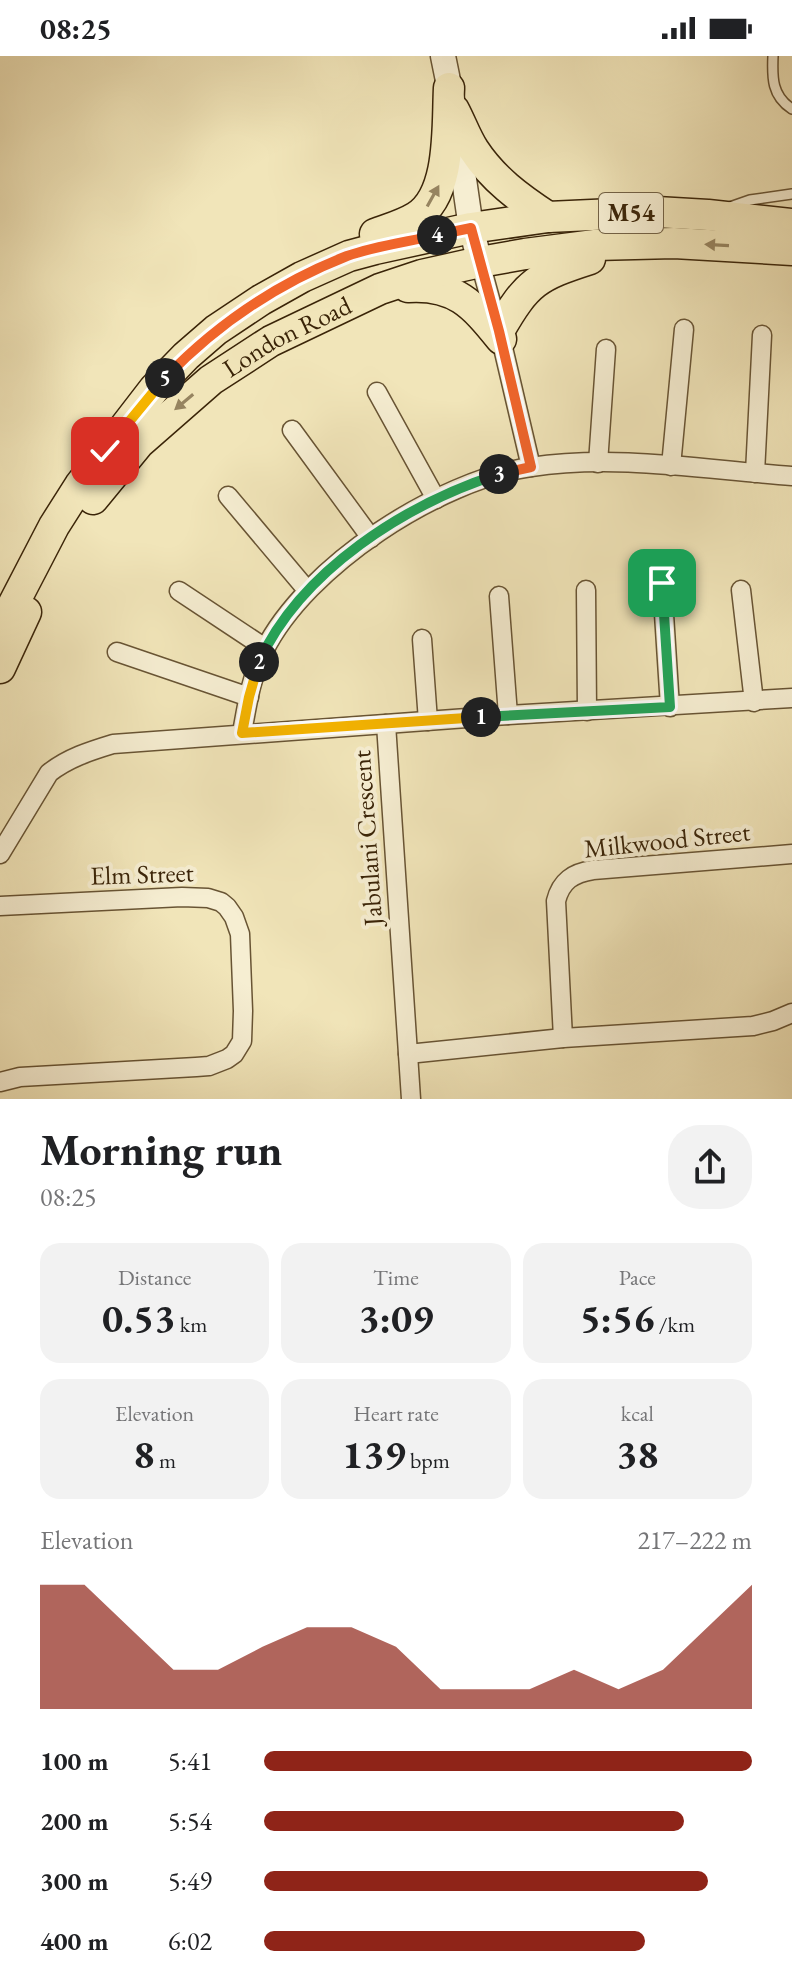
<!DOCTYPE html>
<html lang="en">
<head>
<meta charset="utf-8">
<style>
  :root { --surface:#fff; --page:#f2f2f2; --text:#202124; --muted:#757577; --accent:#8f2418 }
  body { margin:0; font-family:"EB Garamond",serif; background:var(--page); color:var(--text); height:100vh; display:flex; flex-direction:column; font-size:30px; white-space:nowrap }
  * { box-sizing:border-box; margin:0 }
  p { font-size:26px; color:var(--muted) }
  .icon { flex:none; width:44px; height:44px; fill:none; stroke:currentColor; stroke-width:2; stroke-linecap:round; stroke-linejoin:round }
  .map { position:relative; height:1043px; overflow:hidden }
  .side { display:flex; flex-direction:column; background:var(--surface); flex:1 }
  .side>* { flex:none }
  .pin { position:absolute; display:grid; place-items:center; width:68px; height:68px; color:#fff; margin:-34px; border-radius:16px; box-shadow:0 4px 12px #0006 }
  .km { position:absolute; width:40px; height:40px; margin:-20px; border-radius:50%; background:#222; color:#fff; font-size:22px; line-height:40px; text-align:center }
  .round { display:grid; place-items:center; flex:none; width:84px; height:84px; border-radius:32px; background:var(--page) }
  .head { display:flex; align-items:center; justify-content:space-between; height:136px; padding:0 40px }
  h1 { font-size:44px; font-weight:700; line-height:60px }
  .metrics { display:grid; grid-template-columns:repeat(3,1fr); gap:12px; height:136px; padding:8px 40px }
  .metrics div { display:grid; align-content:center; border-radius:20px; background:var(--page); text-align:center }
  .metrics b { font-size:40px; font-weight:700 }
  .metrics small { font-size:22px; font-weight:400 }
  .metrics p { font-size:22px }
  .chart { height:224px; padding:16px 40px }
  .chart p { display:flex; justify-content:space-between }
  .chart svg { width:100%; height:144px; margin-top:8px; fill:var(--accent); opacity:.7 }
  ul { padding:0 40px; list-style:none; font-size:26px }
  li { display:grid; grid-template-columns:128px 96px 1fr; align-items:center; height:60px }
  li i { height:20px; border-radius:10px; background:var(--accent) }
  .status { display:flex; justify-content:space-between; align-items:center; height:56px; padding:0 40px; background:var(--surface); direction:ltr }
  .status svg { height:22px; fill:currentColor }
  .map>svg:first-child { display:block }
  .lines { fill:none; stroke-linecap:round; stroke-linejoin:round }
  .service-casing { stroke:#685434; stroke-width:12 }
  .minor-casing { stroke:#685434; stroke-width:21 }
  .tertiary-casing { stroke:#685434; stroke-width:27 }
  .primary-casing { stroke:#3a2408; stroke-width:33 }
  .service { stroke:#f6eed2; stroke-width:9 }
  .minor { stroke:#f6eed2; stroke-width:18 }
  .tertiary { stroke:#f6eed2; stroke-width:24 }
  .primary { stroke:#f1e5b9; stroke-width:30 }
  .oneway { fill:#968460 }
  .split-1-casing { stroke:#fff; stroke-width:16 }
  .split-2-casing { stroke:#fff; stroke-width:16 }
  .split-3-casing { stroke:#fff; stroke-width:16 }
  .split-4-casing { stroke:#fff; stroke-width:16 }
  .split-5-casing { stroke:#fff; stroke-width:16 }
  .split-6-casing { stroke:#fff; stroke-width:16 }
  .split-1 { stroke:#22a559; stroke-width:10 }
  .split-2 { stroke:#f5b400; stroke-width:10 }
  .split-3 { stroke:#22a559; stroke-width:10 }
  .split-4 { stroke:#f0652b; stroke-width:10 }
  .split-5 { stroke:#f0652b; stroke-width:10 }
  .split-6 { stroke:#f5b400; stroke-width:10 }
  .labels { text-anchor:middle; stroke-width:8; stroke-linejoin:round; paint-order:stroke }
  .shield { fill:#f6eed2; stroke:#726145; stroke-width:2 }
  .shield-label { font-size:24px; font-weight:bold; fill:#3a2408 }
  .street-label { font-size:26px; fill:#3a2408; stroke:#f6eed2 }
</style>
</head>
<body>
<div class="status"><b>08:25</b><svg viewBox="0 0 49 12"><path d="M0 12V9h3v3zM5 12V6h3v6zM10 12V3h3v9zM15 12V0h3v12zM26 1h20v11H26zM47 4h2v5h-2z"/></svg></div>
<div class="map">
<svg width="792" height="1043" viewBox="0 0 792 1043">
  <rect width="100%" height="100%" fill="#f1e5b9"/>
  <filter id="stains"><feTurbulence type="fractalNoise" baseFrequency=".0025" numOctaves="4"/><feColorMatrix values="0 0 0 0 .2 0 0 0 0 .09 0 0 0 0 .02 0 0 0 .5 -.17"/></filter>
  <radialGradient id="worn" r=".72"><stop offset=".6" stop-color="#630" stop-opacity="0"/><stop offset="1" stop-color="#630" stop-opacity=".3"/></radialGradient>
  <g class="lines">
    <g class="service-casing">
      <g id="service">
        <path d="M773 0C772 22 772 40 792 53"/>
        <polyline points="730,151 750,144 792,138"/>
      </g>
    </g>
    <g class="minor-casing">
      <g id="minor">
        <polyline points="480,206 501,283 531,411"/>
        <polyline points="377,336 436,443"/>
        <polyline points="292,374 371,482"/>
        <polyline points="598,407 606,293"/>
        <polyline points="671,410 684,273"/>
        <polyline points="755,417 762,279"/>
        <polyline points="228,440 307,534"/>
        <polyline points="662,527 670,651"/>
        <polyline points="586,534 587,655"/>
        <polyline points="741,534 754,646"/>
        <polyline points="179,535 265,592"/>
        <polyline points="499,540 508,659"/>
        <polyline points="422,583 428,665"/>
        <polyline points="117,596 249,641"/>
        <polyline points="386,668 411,1043"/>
        <path d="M242 677C247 649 251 621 264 595 306 510 439 424 531 411 617 398 706 414 792 420"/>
        <path d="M0 798 49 717C68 702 90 695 113 688L508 659 792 642"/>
        <polyline points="0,850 182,841 208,842 221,846 227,851 234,861 240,878 243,955 242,985 234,998 227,1003 209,1010 196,1011 20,1021 0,1026"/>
        <path d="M563 982 556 845C561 825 573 817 593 814L792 798"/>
        <polyline points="408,998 563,982 753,970 773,965 792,957"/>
      </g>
    </g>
    <g class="tertiary-casing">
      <polyline id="tertiary" points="443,0 454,54 471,172 480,206"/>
    </g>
    <g class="primary-casing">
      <g id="primary">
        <path d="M454 54C461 67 466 82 474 94 493 123 519 142 548 161"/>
        <path d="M375 178C388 173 403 169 416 161 452 139 447 69 449 32"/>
        <path d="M408 231C455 228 473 248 501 283"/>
        <path d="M499 275C527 226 537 220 590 203"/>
        <path id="s1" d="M93 443 139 387 211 324 271 285 380 233 422 219 480 206 525 198 595 189 674 187 792 194"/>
        <polyline points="0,574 54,470 80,429 154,333 186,300 216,274 261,244 302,221 349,200 375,193 471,172 548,161 657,156 708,159 792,168"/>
        <polyline points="0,612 26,556"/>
      </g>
    </g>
    <use href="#service" class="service"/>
    <use href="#minor" class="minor"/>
    <use href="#tertiary" class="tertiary"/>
    <use href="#primary" class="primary"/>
  </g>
  <defs><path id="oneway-solid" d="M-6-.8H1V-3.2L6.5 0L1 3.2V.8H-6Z" transform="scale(2)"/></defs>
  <g class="oneway">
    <use href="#oneway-solid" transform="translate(433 140) rotate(-61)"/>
    <use href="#oneway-solid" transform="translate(717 189) rotate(-177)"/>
    <use href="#oneway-solid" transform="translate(184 346) rotate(140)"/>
  </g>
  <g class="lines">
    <g class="split-1-casing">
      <polyline id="split-1" points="481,661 670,651 662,527"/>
    </g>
    <g class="split-2-casing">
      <polyline id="split-2" points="259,606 249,641 242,677 481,661"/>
    </g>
    <g class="split-3-casing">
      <path id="split-3" d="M259 606C301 514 406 448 499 418"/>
    </g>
    <g class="split-4-casing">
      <polyline id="split-4" points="437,179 471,172 499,275 531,411 499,418"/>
    </g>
    <g class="split-5-casing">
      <path id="split-5" d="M165 322C216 269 278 227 347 200 375 190 407 186 437 179"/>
    </g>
    <g class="split-6-casing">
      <polyline id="split-6" points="105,395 165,322"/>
    </g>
    <use href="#split-1" class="split-1"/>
    <use href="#split-2" class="split-2"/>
    <use href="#split-3" class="split-3"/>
    <use href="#split-4" class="split-4"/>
    <use href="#split-5" class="split-5"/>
    <use href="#split-6" class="split-6"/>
  </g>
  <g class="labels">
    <rect class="shield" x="599" y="137" width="64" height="40" rx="6"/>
    <g class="shield-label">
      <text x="631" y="165">M54</text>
    </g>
    <g class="street-label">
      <text dy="9" stroke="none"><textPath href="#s1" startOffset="256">London Road</textPath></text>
      <text transform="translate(367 782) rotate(-94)" y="9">Jabulani Crescent</text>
      <text transform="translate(667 784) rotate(-6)" y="9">Milkwood Street</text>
      <text transform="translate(142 818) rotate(-2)" y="9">Elm Street</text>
    </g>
  </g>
  <rect width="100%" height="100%" filter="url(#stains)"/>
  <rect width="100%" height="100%" fill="url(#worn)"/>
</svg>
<div class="pin" style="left:662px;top:527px;background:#1e9e55"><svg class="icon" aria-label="arrive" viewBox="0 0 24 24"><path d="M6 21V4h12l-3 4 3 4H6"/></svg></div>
<div class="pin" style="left:105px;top:395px;background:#d93025"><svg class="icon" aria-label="check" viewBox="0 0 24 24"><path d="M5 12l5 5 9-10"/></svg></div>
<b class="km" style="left:481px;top:661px">1</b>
<b class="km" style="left:259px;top:606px">2</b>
<b class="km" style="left:499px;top:418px">3</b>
<b class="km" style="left:437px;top:179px">4</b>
<b class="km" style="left:165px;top:322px">5</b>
</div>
<section class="side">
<div class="head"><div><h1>Morning run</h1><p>08:25</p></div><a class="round"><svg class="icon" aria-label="share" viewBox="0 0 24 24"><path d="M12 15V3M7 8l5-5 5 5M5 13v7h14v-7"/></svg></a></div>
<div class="metrics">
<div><p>Distance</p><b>0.53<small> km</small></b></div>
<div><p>Time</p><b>3:09</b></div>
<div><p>Pace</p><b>5:56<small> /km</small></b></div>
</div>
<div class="metrics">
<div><p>Elevation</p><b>8<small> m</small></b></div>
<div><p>Heart rate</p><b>139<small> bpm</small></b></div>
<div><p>kcal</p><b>38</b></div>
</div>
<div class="chart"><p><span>Elevation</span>217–222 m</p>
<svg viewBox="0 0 160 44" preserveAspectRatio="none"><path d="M0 44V6L10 6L20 19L30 32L40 32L50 25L60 19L70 19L80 25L90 38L100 38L110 38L120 32L130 38L140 32L150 19L160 6V44z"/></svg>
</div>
<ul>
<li><b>100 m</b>5:41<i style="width:100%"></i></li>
<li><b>200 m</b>5:54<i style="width:86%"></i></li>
<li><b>300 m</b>5:49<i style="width:91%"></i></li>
<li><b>400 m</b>6:02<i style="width:78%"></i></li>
</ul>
</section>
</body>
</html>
